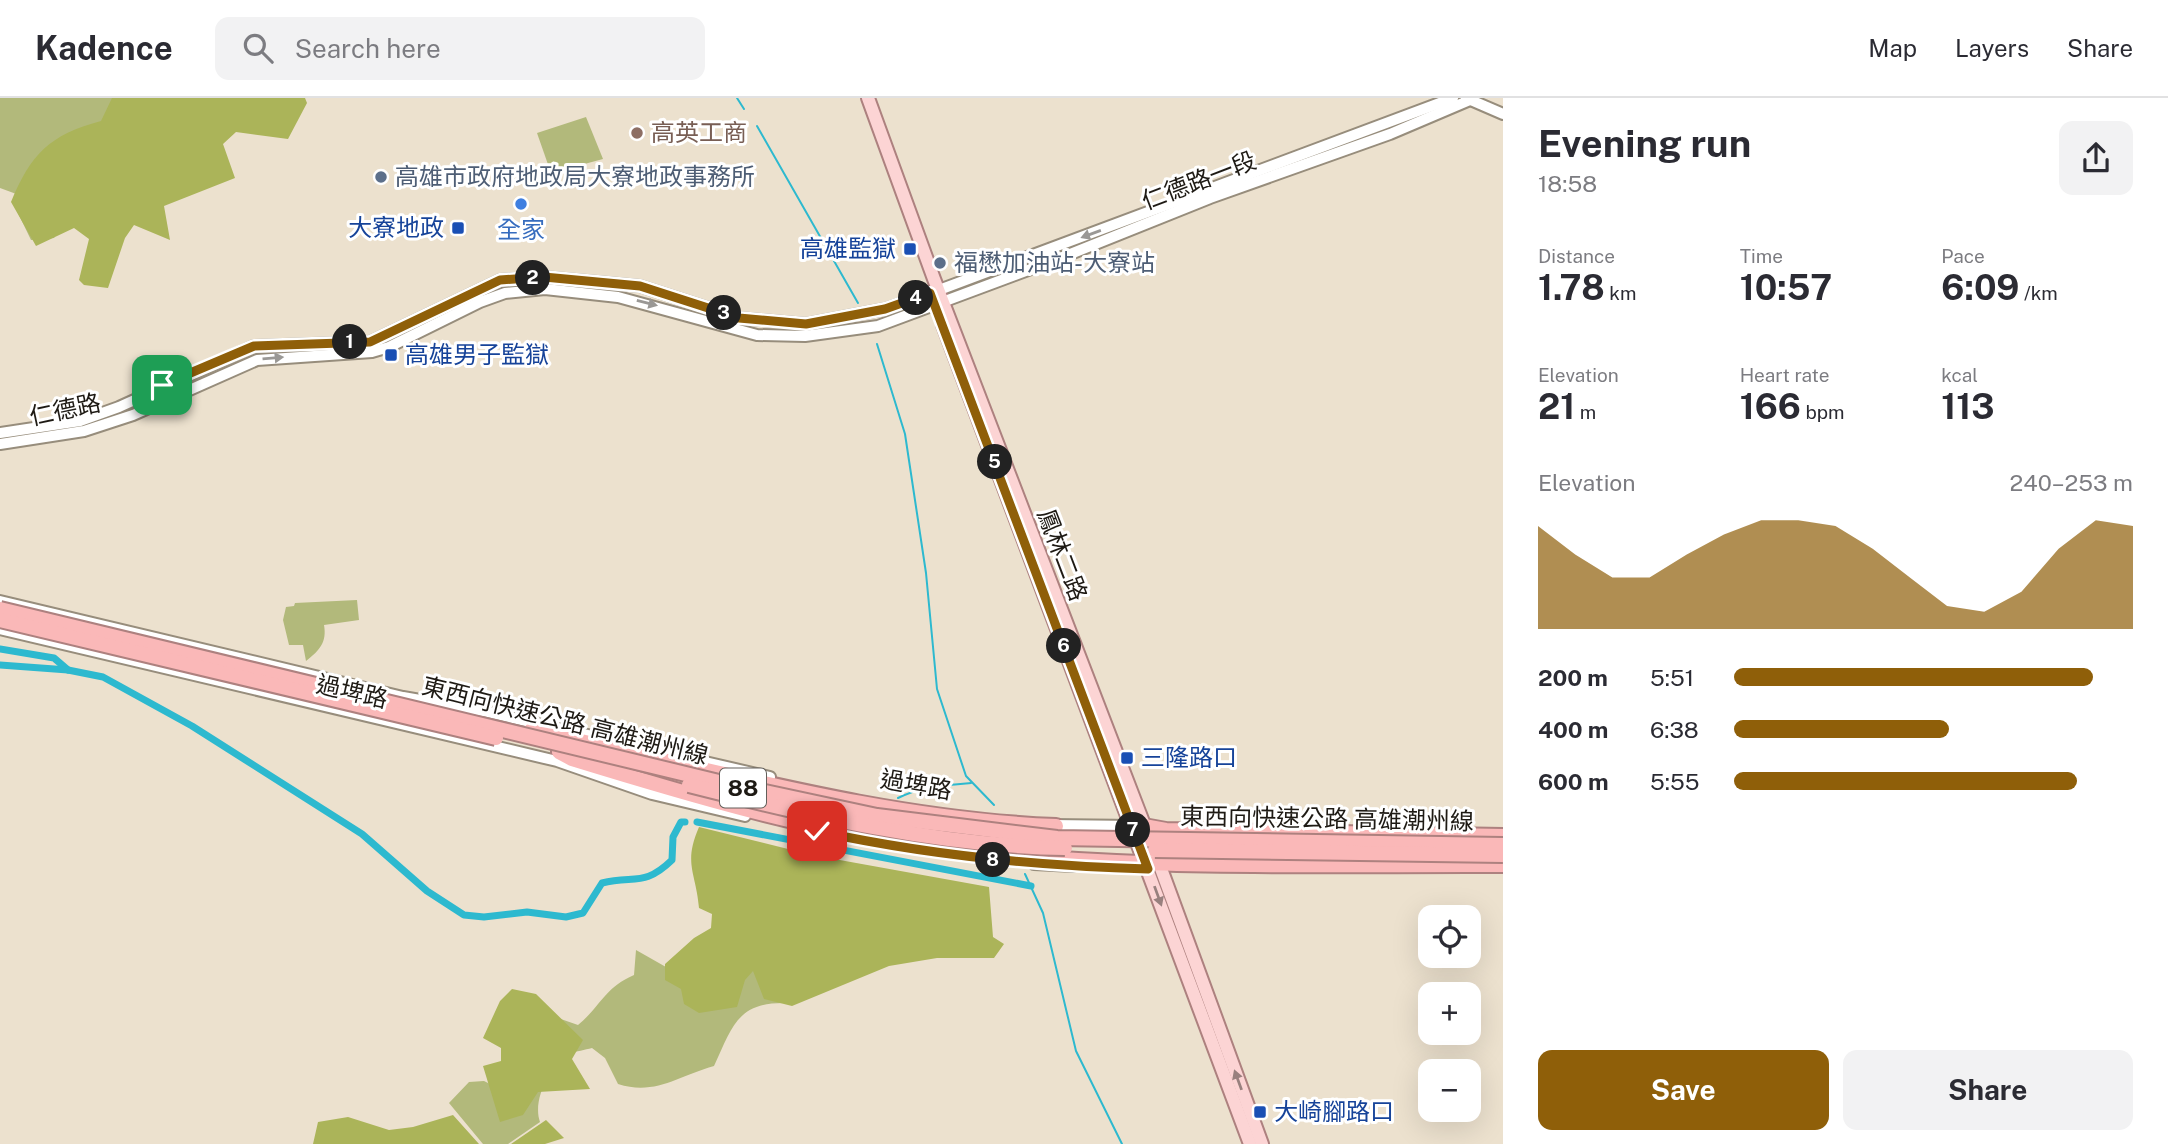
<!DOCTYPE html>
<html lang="en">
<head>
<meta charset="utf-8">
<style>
  :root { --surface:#fff; --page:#f2f2f3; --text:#2b2b33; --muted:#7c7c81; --line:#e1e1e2; --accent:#8f5f09 }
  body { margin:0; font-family:"Public Sans","Noto Sans TC",sans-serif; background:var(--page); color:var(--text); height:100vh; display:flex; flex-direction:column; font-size:26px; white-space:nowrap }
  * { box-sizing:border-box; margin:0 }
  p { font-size:23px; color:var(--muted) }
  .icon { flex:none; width:38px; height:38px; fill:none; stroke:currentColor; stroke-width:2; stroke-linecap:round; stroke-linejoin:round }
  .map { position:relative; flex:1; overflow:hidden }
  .panel { display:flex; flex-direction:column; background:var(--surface); width:665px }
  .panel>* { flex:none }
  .tools { position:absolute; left:1418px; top:807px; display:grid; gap:14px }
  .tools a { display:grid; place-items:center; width:63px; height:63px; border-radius:14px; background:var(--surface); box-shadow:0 7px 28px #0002; font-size:35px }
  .pin { position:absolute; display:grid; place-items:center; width:60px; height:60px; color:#fff; margin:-30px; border-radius:14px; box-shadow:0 4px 10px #0006 }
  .km { position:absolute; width:35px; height:35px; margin:-18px; border-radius:50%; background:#222; color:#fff; font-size:19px; line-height:35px; text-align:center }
  .round { display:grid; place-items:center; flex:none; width:74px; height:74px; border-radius:14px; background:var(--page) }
  .overview { display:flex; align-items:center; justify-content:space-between; height:119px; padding:0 35px }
  h1 { font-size:38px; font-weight:700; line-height:52px }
  .metrics { display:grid; grid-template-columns:repeat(3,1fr); gap:10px; height:119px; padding:7px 35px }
  .metrics div { display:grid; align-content:center }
  .metrics b { font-size:35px; font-weight:700 }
  .metrics small { font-size:19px; font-weight:400 }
  .metrics p { font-size:19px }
  .chart { height:196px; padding:14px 35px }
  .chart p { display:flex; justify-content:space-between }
  .chart svg { width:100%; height:126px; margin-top:7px; fill:var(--accent); opacity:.7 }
  .button { display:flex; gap:14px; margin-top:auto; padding:14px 35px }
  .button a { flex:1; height:80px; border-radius:14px; background:var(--accent); color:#fff; font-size:28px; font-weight:700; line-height:80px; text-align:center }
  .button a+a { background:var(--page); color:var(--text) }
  ul { padding:0 35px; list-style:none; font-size:23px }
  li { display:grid; grid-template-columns:112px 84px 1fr; align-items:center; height:52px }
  li i { height:18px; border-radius:9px; background:var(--accent) }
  header { display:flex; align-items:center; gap:42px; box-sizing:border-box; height:98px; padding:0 35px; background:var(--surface); border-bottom:2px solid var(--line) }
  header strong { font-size:33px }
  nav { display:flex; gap:38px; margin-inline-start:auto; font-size:24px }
  .search { width:490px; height:63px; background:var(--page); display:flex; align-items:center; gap:18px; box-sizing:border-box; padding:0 24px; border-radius:14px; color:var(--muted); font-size:26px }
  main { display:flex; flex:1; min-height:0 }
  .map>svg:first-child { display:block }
  .green { fill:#b2b97b }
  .forest { fill:#abb459 }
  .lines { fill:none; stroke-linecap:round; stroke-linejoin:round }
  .stream { stroke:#2db9cf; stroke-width:2 }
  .canal { stroke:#2db9cf; stroke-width:7 }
  .secondary-casing { stroke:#978d7c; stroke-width:14 }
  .primary-casing { stroke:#ad817f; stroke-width:16 }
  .highway-casing { stroke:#ad817f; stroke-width:18 }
  .secondary { stroke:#fff; stroke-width:10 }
  .primary { stroke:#fcd4d4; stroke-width:12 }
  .highway { stroke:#fab8b8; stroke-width:14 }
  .highway-bridge-casing { stroke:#ad817f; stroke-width:18; stroke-linecap:butt }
  .highway-bridge { stroke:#fab8b8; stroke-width:14 }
  .oneway { fill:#9a9895 }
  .oneway2 { fill:#98807e }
  .route-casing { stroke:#fff; stroke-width:14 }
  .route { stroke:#8f5f09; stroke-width:9 }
  .education-dot { fill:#8d6e63; stroke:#fff; stroke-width:2.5 }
  .service-dot { fill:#5c6f8a; stroke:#fff; stroke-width:2.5 }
  .shop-dot { fill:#3f7fe0; stroke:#fff; stroke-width:2.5 }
  .transit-dot { fill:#1a4fb4; stroke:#fff; stroke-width:2.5 }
  .labels { text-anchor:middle; stroke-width:6; stroke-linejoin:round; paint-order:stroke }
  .shield { fill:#fff; stroke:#625f5a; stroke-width:2 }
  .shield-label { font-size:23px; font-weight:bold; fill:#1e1a14 }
  .education-label { font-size:24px; fill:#785e54; stroke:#fff; text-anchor:start }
  .service-label { font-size:24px; fill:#4e5e75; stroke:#fff; text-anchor:start }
  .street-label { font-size:24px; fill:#1e1a14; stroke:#fff }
  .transit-label { font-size:24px; fill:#164399; stroke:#fff; text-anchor:start }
  .shop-label { font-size:24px; fill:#366cbe; stroke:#fff }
</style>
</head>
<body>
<header>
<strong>Kadence</strong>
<div class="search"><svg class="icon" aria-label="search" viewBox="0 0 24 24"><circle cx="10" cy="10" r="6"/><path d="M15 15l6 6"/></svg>Search here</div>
<nav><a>Map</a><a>Layers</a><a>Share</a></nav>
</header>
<main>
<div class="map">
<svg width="1503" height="1046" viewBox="0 0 1503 1046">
  <rect width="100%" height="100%" fill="#ece1ce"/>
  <g class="green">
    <polygon points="0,0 129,0 54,140 31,142 18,115 19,97 0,90"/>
    <polygon points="586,19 603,61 551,75 537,35"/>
    <path d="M357 502 359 522 324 527C327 544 320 552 306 563L303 547H289L283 522 286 509 294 508 295 505Z"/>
    <path d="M726 839 789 905C738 903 733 927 714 968 678 978 655 998 618 986L605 960 592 950C585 952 576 953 570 956 550 967 532 1002 540 1024L508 1046H483L449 1005 469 984 484 983 500 991 555 919 578 927C601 908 604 890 634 877L636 852 673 873Z"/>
  </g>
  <g class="forest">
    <path d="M112 0H305L307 5 288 41 236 34 223 46 235 80 164 108 170 142 134 127 125 140 108 190 84 187 79 182 89 141 74 130 36 148 11 104C31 56 49 37 101 23Z"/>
    <path d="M699 729 812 757 989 789 993 839 1004 846 994 860H937L889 868 792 908 764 901 753 873 745 882 737 909 699 915 684 906 681 891 665 882V866L694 840 711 830 712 816 699 810C696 774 683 766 699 729Z"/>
    <polygon points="512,891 536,896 583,942 572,961 590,991 538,994 523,1017 500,1024 483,968 501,963 501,950 483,940 500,903"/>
    <polygon points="453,1017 479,1046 313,1046 318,1024 348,1019 389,1032 413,1029"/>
    <polygon points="546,1022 564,1040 545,1046 511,1046"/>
  </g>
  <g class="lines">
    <g class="stream">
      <polyline points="737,0 744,11"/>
      <polyline points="757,28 858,205"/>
      <polyline points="877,246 905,336 926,475 937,591 966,678 994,707"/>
      <path d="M898 700C922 688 945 687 971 685"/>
      <polyline points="1025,776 1043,815 1076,953 1122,1046"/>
    </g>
    <g class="canal">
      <polyline points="0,551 54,560 68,572"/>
      <path d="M0 567 68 572 103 579 192 628 362 736 427 793 464 817 484 819 527 814 566 819 583 815 602 785C635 777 644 789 672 762L673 739 681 724H685"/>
      <polyline points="697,724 1031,788"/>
    </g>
    <g class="secondary-casing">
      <g id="secondary">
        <polyline points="1466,0 1503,16"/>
        <polyline points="0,335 80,323 119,309 254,248 370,244 500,182 544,179 640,188 739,220 806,226 885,211 931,195 1453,0"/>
        <polyline points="0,346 84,333 133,317 257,262 372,254 389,249 480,204 505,195 545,191 618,199 757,237 805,238 878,228 1058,161 1210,100 1390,36 1470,2"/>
        <polyline points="0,503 403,599 483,613 770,679"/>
        <polyline points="0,531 557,663 652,696 745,718"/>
        <polyline points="1051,727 1136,728"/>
        <polyline points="1034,766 1073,768"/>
      </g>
    </g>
    <g class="primary-casing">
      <g id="primary">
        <polyline points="868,0 934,181 1148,737"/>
        <polyline points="943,227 1250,1046"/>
        <polyline points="1156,757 1262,1046"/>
      </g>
    </g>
    <g class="highway-casing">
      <g id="highway">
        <path d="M531 632C706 669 877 721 1056 728"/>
        <path d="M559 654 572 661C686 696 803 731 922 747 1113 774 1310 766 1503 767"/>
        <polyline points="1144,728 1166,732 1503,738"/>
      </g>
    </g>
    <use href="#secondary" class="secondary"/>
    <use href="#primary" class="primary"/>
    <use href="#highway" class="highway"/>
    <g class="highway-bridge-casing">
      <g id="highway-bridge">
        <polyline points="0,511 723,685 877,718 1057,740 1503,747"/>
        <polyline points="0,522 496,640"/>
        <path d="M689 687C811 718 938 748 1065 750"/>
        <polyline points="1155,752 1503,757"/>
      </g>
    </g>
    <use href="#highway-bridge" class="highway-bridge"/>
  </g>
  <defs><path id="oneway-solid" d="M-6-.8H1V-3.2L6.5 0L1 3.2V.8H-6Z" transform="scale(1.75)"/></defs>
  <g class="oneway">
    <use href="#oneway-solid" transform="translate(1091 136) rotate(160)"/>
    <use href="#oneway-solid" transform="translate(647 205) rotate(14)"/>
    <use href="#oneway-solid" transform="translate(273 260) rotate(-5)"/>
  </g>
  <g class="oneway2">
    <use href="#oneway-solid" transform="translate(1158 798) rotate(70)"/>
    <use href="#oneway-solid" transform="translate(1238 982) rotate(-110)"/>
  </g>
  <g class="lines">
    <g class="route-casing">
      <path id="route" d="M162 287 254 248 370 244 500 182 544 179 640 188 739 220 806 226 885 211 930 195 1148 771C1036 768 927 757 817 733"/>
    </g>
    <use href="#route" class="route"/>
  </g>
  <circle class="education-dot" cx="637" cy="35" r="7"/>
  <g class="service-dot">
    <circle cx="381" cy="79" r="7"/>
    <circle cx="940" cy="165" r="7"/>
  </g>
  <circle class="shop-dot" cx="521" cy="106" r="7"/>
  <g class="transit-dot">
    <rect x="451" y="123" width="14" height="14" rx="3.5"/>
    <rect x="903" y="144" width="14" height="14" rx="3.5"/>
    <rect x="384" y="250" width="14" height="14" rx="3.5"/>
    <rect x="1120" y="653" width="14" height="14" rx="3.5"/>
    <rect x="1253" y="1007" width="14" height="14" rx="3.5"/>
  </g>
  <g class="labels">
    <rect class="shield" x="720" y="670.5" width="46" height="39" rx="5"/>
    <g class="shield-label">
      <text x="743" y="698">88</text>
    </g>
    <g class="education-label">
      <text x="651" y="43">高英工商</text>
    </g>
    <g class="service-label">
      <text x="395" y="87">高雄市政府地政局大寮地政事務所</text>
      <text x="954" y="173">福懋加油站-大寮站</text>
    </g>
    <g class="street-label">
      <text transform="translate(1199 83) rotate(-21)" y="8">仁德路一段</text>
      <text transform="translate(65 312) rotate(-12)" y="8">仁德路</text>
      <text transform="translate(1062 457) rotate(69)" y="8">鳳林二路</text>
      <text transform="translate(352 594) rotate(13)" y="8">過埤路</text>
      <text transform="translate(565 623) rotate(14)" y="8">東西向快速公路 高雄潮州線</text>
      <text transform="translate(916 687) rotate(10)" y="8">過埤路</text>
      <text transform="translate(1327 721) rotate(1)" y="8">東西向快速公路 高雄潮州線</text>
    </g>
    <g class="transit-label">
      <text x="444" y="138" text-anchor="end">大寮地政</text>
      <text x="896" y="159" text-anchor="end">高雄監獄</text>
      <text x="405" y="265">高雄男子監獄</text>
      <text x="1141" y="668">三隆路口</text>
      <text x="1274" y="1022">大崎腳路口</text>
    </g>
    <g class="shop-label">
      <text x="521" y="140">全家</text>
    </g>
  </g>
</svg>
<div class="tools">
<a><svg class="icon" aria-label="locate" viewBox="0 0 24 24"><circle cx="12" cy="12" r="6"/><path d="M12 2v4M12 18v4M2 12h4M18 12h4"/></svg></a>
<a>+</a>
<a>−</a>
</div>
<div class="pin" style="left:162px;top:287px;background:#1e9e55"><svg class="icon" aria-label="arrive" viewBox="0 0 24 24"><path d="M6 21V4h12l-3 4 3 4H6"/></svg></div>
<div class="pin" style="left:817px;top:733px;background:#d93025"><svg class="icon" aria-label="check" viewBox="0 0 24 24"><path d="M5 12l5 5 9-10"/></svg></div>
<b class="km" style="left:350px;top:244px">1</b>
<b class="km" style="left:533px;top:180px">2</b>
<b class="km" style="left:724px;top:215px">3</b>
<b class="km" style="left:916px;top:200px">4</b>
<b class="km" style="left:995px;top:364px">5</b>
<b class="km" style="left:1064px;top:548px">6</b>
<b class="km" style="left:1133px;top:732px">7</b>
<b class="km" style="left:993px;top:762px">8</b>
</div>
<section class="panel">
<div class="overview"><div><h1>Evening run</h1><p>18:58</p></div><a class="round"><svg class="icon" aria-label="share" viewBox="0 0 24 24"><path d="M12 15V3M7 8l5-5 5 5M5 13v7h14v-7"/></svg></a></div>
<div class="metrics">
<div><p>Distance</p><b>1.78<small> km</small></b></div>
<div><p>Time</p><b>10:57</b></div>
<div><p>Pace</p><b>6:09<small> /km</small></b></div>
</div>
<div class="metrics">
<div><p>Elevation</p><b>21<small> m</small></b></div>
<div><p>Heart rate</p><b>166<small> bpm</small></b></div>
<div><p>kcal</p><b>113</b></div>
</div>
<div class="chart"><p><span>Elevation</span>240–253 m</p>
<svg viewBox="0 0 160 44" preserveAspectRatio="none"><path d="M0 44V8L10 18L20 26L30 26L40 18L50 11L60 6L70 6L80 8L90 16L100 26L110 36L120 38L130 31L140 16L150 6L160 8V44z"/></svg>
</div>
<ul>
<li><b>200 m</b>5:51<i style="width:90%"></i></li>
<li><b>400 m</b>6:38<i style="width:54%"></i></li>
<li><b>600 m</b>5:55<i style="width:86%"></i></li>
</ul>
<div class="button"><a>Save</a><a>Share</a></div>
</section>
</main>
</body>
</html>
